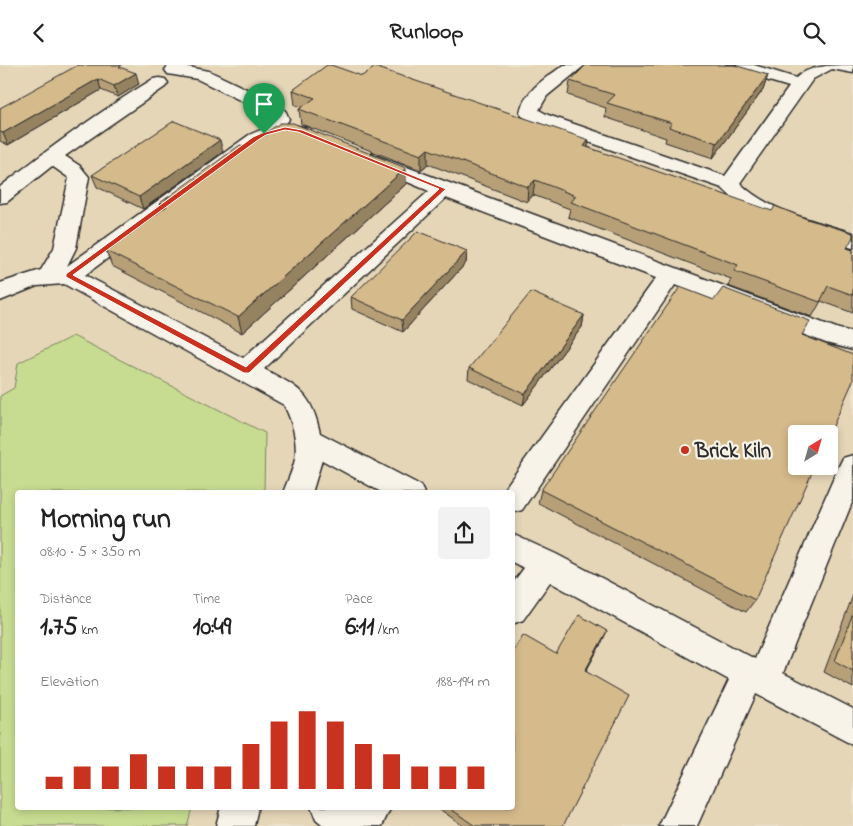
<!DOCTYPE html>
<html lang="en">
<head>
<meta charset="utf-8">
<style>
  :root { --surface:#fff; --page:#f2f2f2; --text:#222; --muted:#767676; --accent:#c8321e }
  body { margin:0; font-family:"Indie Flower",sans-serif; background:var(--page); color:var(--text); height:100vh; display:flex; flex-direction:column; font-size:19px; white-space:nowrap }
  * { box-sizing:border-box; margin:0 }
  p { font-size:16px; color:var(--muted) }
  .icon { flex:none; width:28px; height:28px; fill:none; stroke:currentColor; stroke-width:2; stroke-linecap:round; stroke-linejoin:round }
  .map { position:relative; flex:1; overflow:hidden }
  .sheet { position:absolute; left:15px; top:425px; width:500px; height:320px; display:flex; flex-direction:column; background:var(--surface); border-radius:5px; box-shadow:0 2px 8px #0003 }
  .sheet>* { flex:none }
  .needle { width:32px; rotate:37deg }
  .buttons { position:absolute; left:788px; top:360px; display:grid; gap:10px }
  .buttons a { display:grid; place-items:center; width:50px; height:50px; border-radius:5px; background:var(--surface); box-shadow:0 2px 8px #0003; font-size:25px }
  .pin { position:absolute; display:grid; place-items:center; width:42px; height:42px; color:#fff; margin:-51px -21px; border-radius:50% 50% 50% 0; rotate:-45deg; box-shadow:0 0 5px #0007 }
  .pin .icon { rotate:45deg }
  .round { display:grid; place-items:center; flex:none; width:52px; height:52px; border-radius:5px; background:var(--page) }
  .summary { display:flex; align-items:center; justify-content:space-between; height:85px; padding:0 25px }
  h1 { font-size:28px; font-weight:800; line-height:38px }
  .metrics { display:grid; grid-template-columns:repeat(3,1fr); gap:8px; height:85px; padding:5px 25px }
  .metrics div { display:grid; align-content:center }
  .metrics b { font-size:25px; font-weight:800 }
  .metrics small { font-size:14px; font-weight:400 }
  .metrics p { font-size:14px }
  .chart { height:140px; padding:10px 25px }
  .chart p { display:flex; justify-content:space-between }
  .chart svg { width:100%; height:90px; margin-top:5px; stroke:var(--accent); stroke-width:6 }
  header { display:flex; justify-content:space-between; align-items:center; height:65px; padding:0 25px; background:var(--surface); font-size:22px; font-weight:800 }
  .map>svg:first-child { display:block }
  .built { fill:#e6d6b8; fill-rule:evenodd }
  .green { fill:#c7dc91; stroke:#79845e }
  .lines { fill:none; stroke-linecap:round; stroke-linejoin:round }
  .minor-casing { stroke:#2b2b2b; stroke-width:3 }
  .minor { fill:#f7f3e8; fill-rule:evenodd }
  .wall { fill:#b7a078; stroke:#2b2b2b }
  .shaded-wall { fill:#958261; stroke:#2b2b2b }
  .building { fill:#d5ba8b; stroke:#2b2b2b }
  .route { fill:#c8321e; stroke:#fff; fill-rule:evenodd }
  .poi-dot { fill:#c8321e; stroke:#f7f3e8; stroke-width:2 }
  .labels { text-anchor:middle; stroke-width:4.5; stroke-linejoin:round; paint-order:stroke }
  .poi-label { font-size:21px; font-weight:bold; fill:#2b2b2b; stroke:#f7f3e8; text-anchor:start }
</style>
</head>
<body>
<header><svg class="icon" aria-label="back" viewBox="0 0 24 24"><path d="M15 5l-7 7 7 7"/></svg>Runloop<svg class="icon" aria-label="search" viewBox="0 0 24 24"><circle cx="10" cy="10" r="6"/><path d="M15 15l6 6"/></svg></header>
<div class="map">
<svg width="853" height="761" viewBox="0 0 853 761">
  <rect width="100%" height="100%" fill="#ede2cc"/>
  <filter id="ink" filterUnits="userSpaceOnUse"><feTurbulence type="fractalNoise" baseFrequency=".02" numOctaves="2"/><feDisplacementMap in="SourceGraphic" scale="10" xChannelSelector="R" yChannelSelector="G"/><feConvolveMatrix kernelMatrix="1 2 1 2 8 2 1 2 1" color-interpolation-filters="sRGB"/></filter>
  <g filter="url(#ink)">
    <path class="built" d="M0 0H853V761H0ZM796 369H829V401H796ZM18 428H512V742H18Z"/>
    <polygon class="green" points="73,271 265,368 264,427 18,428 18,742 192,743 187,761 0,761 0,331 14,323 18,298"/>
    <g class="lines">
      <g class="minor-casing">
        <g id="minor">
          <path d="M178 0 209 6 280 40 286 47 289 54 286 59 309 63 312 67 309 71C290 76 285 66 263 78L85 210 243 293 429 126 365 99 362 95 365 91 372 89 839 264 853 267V285L826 278 675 220 522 445 512 448V428L502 427 656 213 446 133 264 304C299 323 311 327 320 368L420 420 424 428H383L322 395 312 428H283C287 417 293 405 295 394 298 377 292 355 284 340L64 219 37 221 0 236V218L41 205 54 183 69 113 52 101 7 137 0 138V122C49 83 99 47 153 14L159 13 165 14 168 18 165 22 65 91 80 101 89 112 76 183 67 201 249 70 265 63 269 54 266 48 197 14 168 9 165 5 168 1Z"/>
          <path d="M564 0H585L547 31 539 45 548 50 725 111 789 22 729 4 726 0H754L796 13C809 0 833 0 853 0V8L832 4 813 14 740 118C769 147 816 156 853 168V183C810 172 753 155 722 123L534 58 522 51 520 47C525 25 547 12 564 0Z"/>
          <polygon points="853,390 853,435 783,608 853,644 853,680 756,629 697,761 659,761 729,615 550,517 523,555 512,559 512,519 524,503 512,497 512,469 556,489 755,594 839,401 843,393"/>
          <polygon points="221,742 258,742 254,761 216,761"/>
          <polygon points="311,742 391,742 382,761 323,761 316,755"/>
        </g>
      </g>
      <use href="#minor" class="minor"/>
    </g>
    <g class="wall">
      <polygon points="124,4 139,19 118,32 101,25 8,80 0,76 0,43"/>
      <polygon points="768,10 763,25 713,93 665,77 666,73 605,52 606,43 568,30 570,16"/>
      <polygon points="362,11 588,82 853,185 853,248 821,236 812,252 728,221 731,214 568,152 570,144 533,130 527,137 428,99 421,105 301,59 299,44 302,42 295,40 293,25"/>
      <polygon points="246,82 406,119 242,268 112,201 106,186 162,145 160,138"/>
      <polygon points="223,87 143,144 97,122 92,110"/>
      <polygon points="467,186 466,198 403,267 352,244 351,232"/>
      <polygon points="584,250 582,262 523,340 468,314 469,303"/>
      <polygon points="802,270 755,535 746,547 538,438 541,425"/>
      <polygon points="853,530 853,623 824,607"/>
      <polygon points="602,577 586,606 563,761 463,761 437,742 512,742 556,589"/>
    </g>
    <g class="shaded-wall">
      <polygon points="136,8 139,19 118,32 114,21"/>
      <polygon points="768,10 763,25 713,93 717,78"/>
      <polygon points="98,14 101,25 8,80 3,68"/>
      <polygon points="220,75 223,87 143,144 139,132"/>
      <polygon points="589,75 587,90 584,81"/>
      <polygon points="428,84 428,99 421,105 421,90"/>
      <polygon points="406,103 406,119 242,268 238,252"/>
      <polygon points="535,115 533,130 527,137 528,122"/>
      <polygon points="467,186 466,198 403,267 402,255"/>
      <polygon points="584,250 582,262 523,340 525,329"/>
      <polygon points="607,566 602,577 580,617 585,606"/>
    </g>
    <g class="building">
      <polygon points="78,0 122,0 119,2 136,8 114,21 98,14 3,68 0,67 0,43"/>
      <polygon points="327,0 331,0 362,11 375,2 589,75 584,81 772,146 775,141 807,154 853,168 853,172 847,183 853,185 853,230 828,221 820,237 734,206 738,200 571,137 576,131 535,115 528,122 428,84 421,90 299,44 315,33 293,25"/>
      <polygon points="586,0 734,0 768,10 717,78 669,62 672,58 607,38 615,30 570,16"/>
      <polygon points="174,56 220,75 139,132 92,110"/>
      <polygon points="280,58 293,58 406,103 238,252 106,186 167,141 160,138 240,80 246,82"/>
      <polygon points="418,166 467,186 402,255 351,232"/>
      <polygon points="680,222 714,235 723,223 810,256 802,270 853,290 853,316 829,370 829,369 796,369 796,401 815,401 755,535 541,425"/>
      <polygon points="531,227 584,250 525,329 469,303"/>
      <polygon points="853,548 853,606 835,596"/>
      <polygon points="579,550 607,566 585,606 629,631 563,761 475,761 448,742 512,742 512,587 523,570 556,589"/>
    </g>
  </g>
  <path class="route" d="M285 62 302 65 446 124 249 308H244L66 212V209L253 72 262 68ZM285 65 298 67 439 124 246 302 73 210 258 75 266 70Z"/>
  <circle class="poi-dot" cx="685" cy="385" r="5"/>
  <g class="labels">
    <g class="poi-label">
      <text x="695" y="392">Brick Kiln</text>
    </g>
  </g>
</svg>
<div class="buttons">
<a><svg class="needle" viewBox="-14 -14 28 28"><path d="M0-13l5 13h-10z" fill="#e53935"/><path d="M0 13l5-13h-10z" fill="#767676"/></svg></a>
</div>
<div class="pin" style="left:264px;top:69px;background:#1e9e55"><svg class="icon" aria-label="arrive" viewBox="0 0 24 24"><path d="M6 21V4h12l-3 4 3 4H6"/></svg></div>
<section class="sheet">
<div class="summary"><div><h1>Morning run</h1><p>08:10 · 5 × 350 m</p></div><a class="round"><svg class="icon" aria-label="share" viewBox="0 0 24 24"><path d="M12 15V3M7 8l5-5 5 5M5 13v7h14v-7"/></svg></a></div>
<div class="metrics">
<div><p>Distance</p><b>1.75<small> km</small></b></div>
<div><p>Time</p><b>10:49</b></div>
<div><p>Pace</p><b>6:11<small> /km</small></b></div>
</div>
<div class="chart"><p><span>Elevation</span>188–194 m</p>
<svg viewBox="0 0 160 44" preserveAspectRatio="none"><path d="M5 44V38M15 44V33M25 44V33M35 44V27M45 44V33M55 44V33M65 44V33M75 44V22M85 44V11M95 44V6M105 44V11M115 44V22M125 44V27M135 44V33M145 44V33M155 44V33"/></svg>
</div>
</section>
</div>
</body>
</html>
